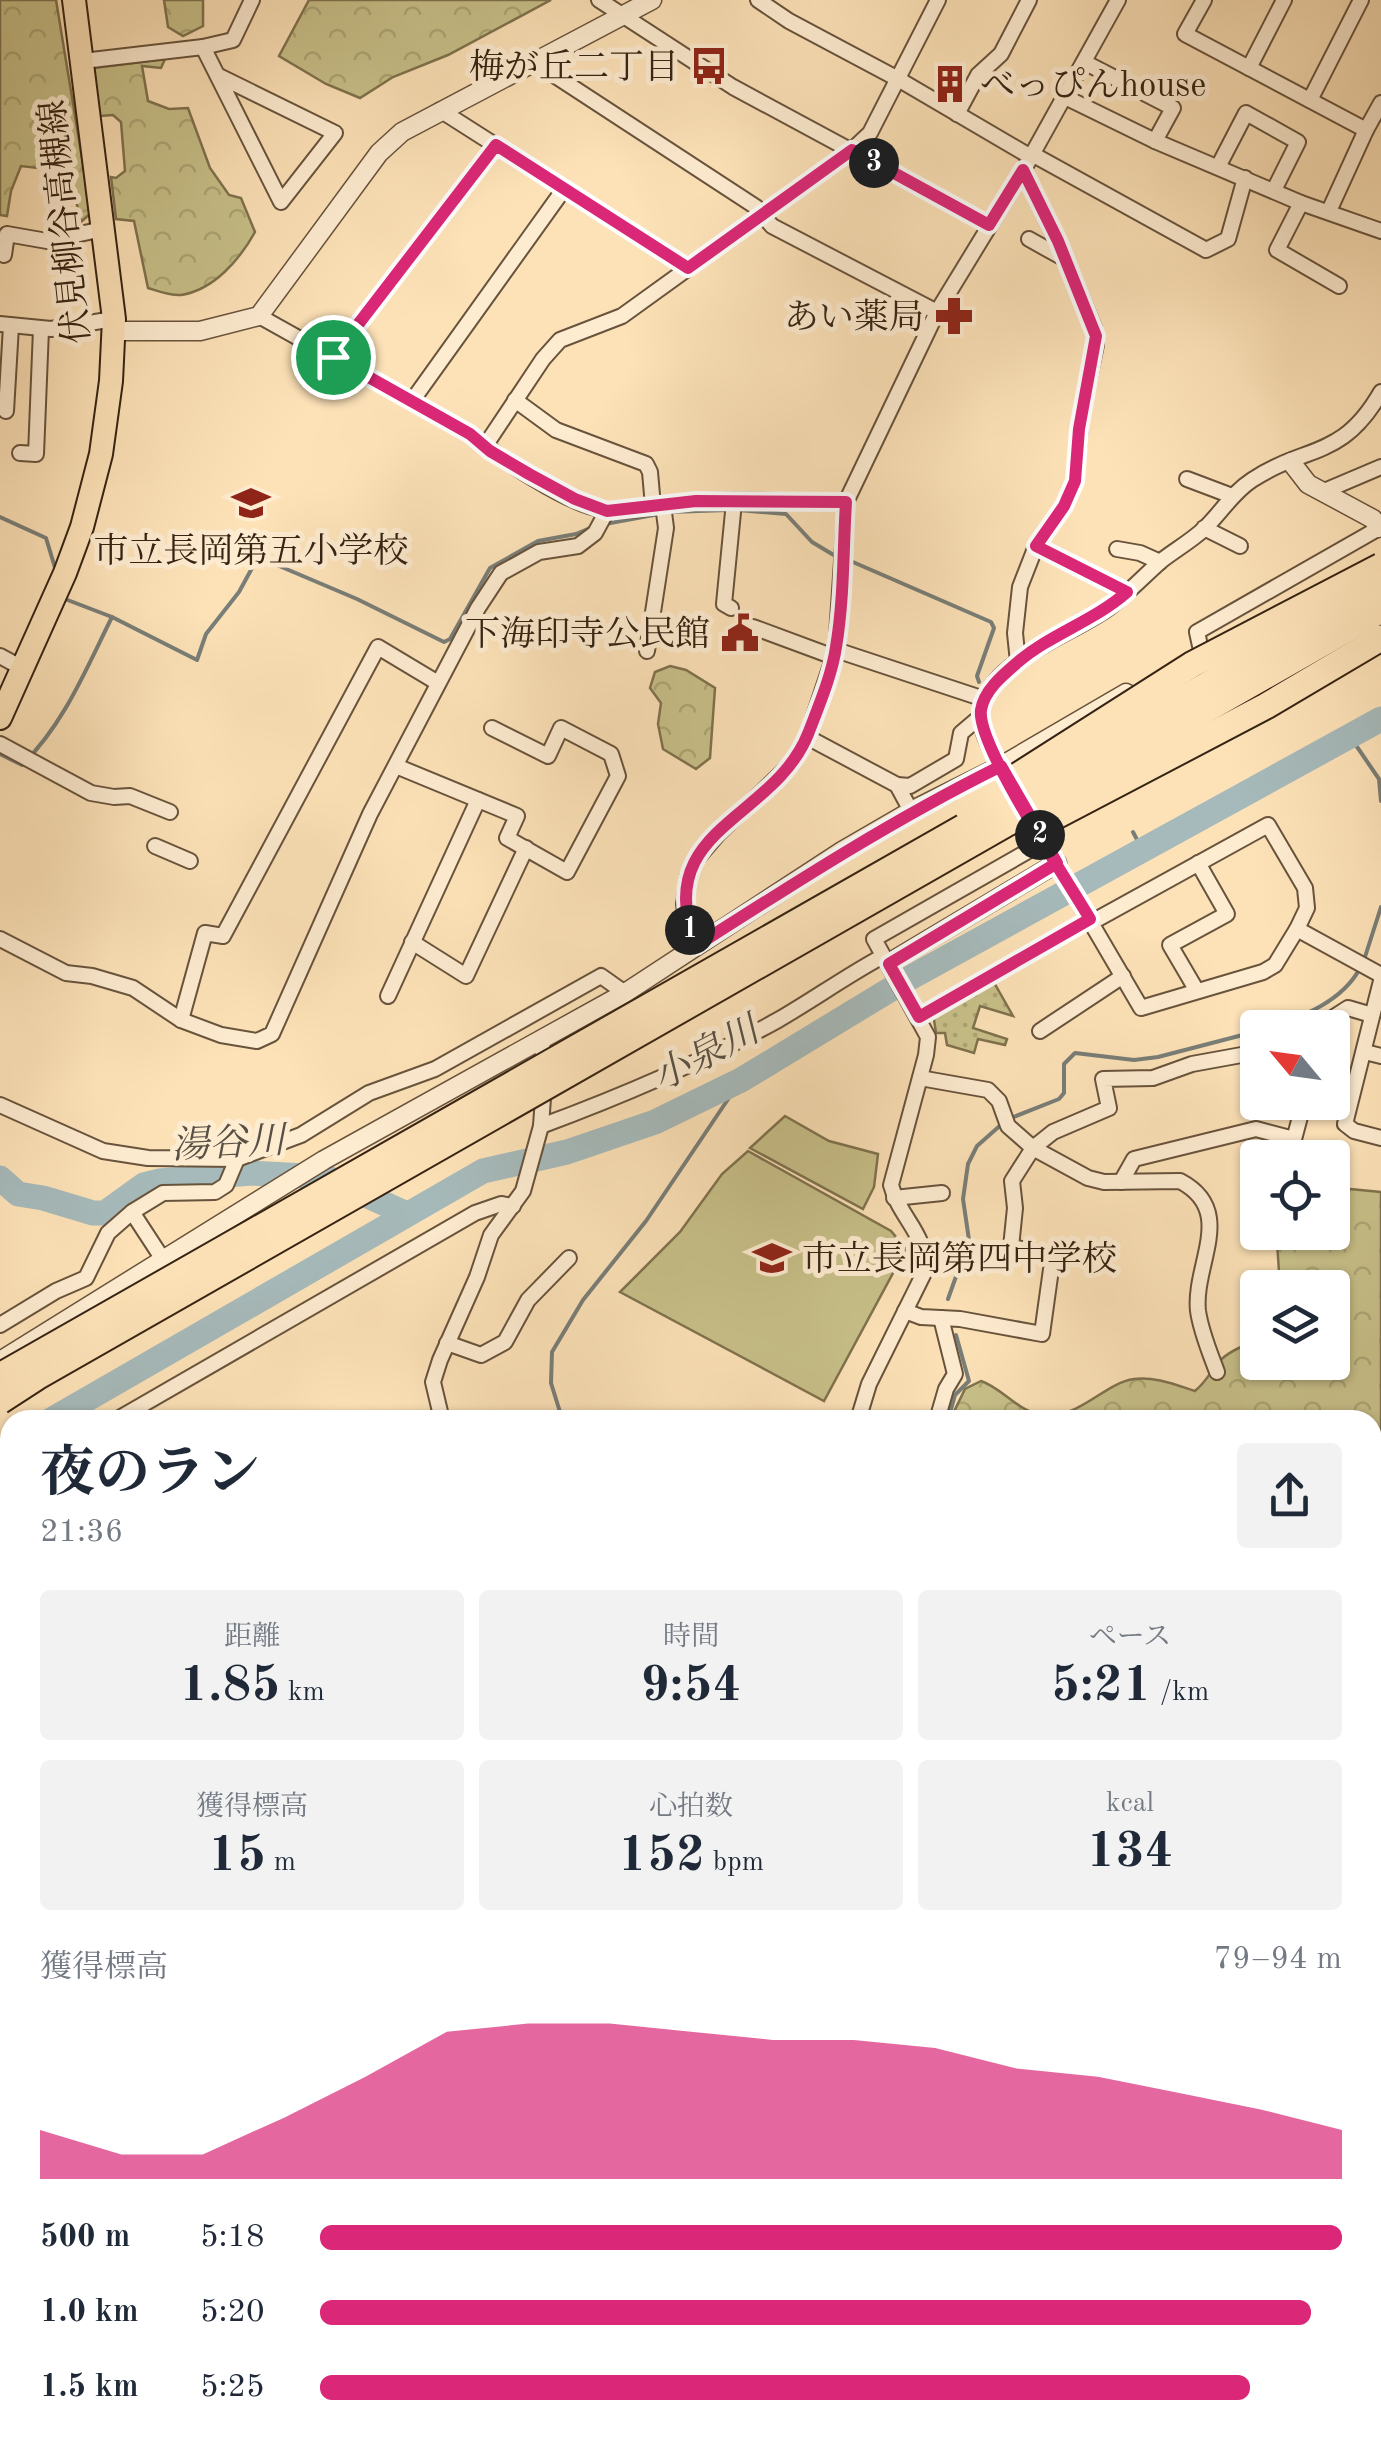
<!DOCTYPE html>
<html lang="ja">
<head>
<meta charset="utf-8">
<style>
  :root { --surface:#fff; --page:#f2f2f3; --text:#1f2937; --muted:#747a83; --accent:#db2777 }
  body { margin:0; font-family:"Old Standard TT","Noto Serif JP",serif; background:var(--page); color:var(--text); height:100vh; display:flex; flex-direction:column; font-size:38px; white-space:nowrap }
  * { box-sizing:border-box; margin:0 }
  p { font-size:32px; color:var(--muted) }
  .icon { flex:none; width:55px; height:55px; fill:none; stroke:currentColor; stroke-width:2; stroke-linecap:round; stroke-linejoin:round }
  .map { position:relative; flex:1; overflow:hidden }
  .panel { position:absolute; left:0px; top:1410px; width:1382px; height:1038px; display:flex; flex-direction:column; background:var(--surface); border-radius:30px 30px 0 0; box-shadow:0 2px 8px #0004 }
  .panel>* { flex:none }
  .needle { width:65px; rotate:299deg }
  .fabs { position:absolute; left:1240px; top:1010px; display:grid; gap:20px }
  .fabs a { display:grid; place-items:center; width:110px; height:110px; border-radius:10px; background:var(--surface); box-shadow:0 2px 8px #0004; font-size:50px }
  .pin { position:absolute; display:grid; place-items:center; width:85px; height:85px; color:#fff; margin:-42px; border:5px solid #fff; border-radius:50%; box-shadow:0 2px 10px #0007 }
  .km { position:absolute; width:50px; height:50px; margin:-25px; border-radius:50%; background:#222; color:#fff; font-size:28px; line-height:50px; text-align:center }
  .round { display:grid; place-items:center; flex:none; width:105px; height:105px; border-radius:10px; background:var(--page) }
  .overview { display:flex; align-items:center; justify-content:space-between; height:170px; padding:0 40px }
  h1 { font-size:55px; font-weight:700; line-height:75px }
  .metrics { display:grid; grid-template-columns:repeat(3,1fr); gap:15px; height:170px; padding:10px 40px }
  .metrics div { display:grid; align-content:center; border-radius:10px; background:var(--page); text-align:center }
  .metrics b { font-size:50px; font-weight:700 }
  .metrics small { font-size:28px; font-weight:400 }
  .metrics p { font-size:28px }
  .chart { height:280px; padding:20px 40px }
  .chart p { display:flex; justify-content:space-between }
  .chart svg { width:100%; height:180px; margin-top:10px; fill:var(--accent); opacity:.7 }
  ul { padding:0 40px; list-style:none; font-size:32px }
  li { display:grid; grid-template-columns:160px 120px 1fr; align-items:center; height:75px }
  li i { height:25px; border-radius:12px; background:var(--accent) }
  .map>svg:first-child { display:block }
  .green { fill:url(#green-dots); stroke:#7f724e; stroke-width:2.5 }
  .forest { fill:url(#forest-crowns); stroke:#7f724e; stroke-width:2.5 }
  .pitch { fill:#c8c089; stroke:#7f724e; stroke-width:2.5 }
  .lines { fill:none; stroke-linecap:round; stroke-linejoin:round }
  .stream { stroke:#797e78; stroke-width:4 }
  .river { stroke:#a6babb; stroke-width:25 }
  .minor-casing { stroke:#68533c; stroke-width:18 }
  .tertiary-casing { stroke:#68533c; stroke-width:21 }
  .secondary-casing { stroke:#362313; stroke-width:24 }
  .primary-casing { stroke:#362313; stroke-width:26 }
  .minor { stroke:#feecd1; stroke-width:14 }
  .tertiary { stroke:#feecd1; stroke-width:18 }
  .secondary { stroke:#feecd1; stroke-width:20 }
  .primary { stroke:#fde2b8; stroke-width:22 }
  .motorway-bridge-casing { stroke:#362313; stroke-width:29; stroke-linecap:butt }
  .motorway-bridge { stroke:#fde2b8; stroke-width:25 }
  .route-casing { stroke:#fff; stroke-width:20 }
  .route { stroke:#db2777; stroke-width:12 }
  .labels { text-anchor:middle; stroke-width:10; stroke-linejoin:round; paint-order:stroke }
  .poi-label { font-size:35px; fill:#362313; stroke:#feecd1; text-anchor:end }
  .street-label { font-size:35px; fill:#362313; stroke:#feecd1 }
  .water-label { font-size:38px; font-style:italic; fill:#585045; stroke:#feecd1 }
</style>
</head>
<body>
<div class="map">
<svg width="1381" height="2446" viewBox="0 0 1381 2446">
  <defs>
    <pattern id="green-dots" width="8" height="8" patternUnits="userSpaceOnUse" patternTransform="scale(2.5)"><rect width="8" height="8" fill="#c8c089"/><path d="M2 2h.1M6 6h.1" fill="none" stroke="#aca575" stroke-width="1.8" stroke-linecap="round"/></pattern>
    <pattern id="forest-crowns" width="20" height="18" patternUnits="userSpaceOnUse" patternTransform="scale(2.5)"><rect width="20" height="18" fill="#c8c089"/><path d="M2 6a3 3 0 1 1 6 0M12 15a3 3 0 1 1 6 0" fill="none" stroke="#aca575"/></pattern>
  </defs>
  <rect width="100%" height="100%" fill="#fde2b8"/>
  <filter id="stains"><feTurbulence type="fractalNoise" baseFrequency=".002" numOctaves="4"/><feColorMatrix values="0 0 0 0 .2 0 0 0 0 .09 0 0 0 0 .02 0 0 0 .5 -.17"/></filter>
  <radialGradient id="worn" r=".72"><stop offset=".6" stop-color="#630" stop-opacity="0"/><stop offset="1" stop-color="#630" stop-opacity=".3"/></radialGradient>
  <polygon class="green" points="992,979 1013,1016 980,1006 973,1028 1007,1039 1005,1045 978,1039 974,1053 947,1045 945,1033 936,1033 933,1013"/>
  <g class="forest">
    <polygon points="0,0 56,0 91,213 81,222 73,188 64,171 21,166 11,191 7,216 0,215"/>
    <polygon points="164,0 203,0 203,26 183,36 168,27"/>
    <polygon points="309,0 551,0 448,55 393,77 360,98 326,84 279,56"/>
    <path d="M165 59 161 68 142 66 148 101 169 109 188 108 210 168 229 195 241 198 255 232C240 259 214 290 181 295 170 296 158 291 148 288L134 221 116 219 111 177 116 178 125 171 121 122 113 115 100 116 93 68Z"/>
    <polygon points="670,666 686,670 715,688 710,758 696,769 663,749 658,724 661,703 650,688 655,672"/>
    <path d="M1350 1189 1381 1192V2015L1373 2017 1372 1420H950L965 1389 981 1381C1002 1388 1018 1411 1041 1415 1077 1421 1104 1383 1134 1379 1154 1376 1176 1385 1195 1391 1216 1373 1210 1361 1241 1347L1257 1354 1258 1362H1332V1288L1280 1287 1277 1242 1281 1233 1332 1232 1333 1193Z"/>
    <polygon points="1381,2261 1381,2446 1158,2446 1157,2438 1372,2438 1372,2263"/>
    <polygon points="939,2438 1069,2438 1075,2446 938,2446"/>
  </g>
  <g class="pitch">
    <polygon points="785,1116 829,1141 878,1154 874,1187 863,1209 750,1148"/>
    <polygon points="748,1151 891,1231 906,1249 824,1401 620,1292 680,1232 722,1174"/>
  </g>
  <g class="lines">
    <g class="stream">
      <polyline points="738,510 786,514 812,542 837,557"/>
      <polyline points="669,512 729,510"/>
      <polyline points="0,517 46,538 56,571"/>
      <polyline points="605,524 659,514"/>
      <polyline points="846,559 991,622 994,628 977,676 979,682"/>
      <polyline points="65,599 112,617 197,660 206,634 239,592 258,557 357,599 444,642 450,639 490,568 538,541 576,534 595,526"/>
      <polyline points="1351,738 1379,779 1381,801"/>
      <path d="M0 754 22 765C64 724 86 669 112 617"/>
      <polyline points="1133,832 1143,851"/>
      <polyline points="1364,960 1381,907"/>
      <path d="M1269 1028C1302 1017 1343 1001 1360 968"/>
      <polyline points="1011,1118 1059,1099 1064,1093 1064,1064 1075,1053 1134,1060 1158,1057 1258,1031"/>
      <polyline points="948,1299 969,1240 963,1199 968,1164 977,1146 1003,1123"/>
      <polyline points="558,1420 560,1412 551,1383 552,1352 583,1300 646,1221 741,1080"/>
      <polyline points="948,1420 955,1395 969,1381 956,1335"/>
      <polyline points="0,1856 10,1851"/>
      <polyline points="398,2438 405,2446"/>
      <polyline points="120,2446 121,2438"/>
      <polyline points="947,2446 949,2438"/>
    </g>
    <g class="river">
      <polyline points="0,1178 18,1194 43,1198 93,1213 105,1213 144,1185 160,1181 251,1173 326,1177 407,1214"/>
      <polyline points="51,1420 483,1171 567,1152 655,1122 741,1080 906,980 1381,719"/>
      <polyline points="0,1457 10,1449"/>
    </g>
    <g class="minor-casing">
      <g id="minor">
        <polyline points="599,0 733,87 989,225"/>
        <polyline points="758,0 789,21 898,79 1031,157"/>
        <polyline points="1204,0 1185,34 1366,130 1381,103"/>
        <polyline points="203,47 281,202 335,133 217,75"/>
        <polyline points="83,61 203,47 233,40 252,0"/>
        <polyline points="534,62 756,207 772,226 937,312"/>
        <polyline points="1084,62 1173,108 1155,141"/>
        <polyline points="1249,68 1284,0"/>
        <polyline points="1065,97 1155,141 1301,203 1381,231"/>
        <polyline points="1310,100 1361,0"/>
        <polyline points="440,110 688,268"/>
        <polyline points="957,114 978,75 1001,54 1029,0"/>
        <polyline points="1032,154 1206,250 1228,239 1245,178"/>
        <polyline points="1218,167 1246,113 1298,142 1274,190"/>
        <polyline points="1301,203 1277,250 1339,286"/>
        <polyline points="1329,211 1366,130"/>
        <polyline points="1029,239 1065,259"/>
        <polyline points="4,255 7,234 47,241 103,229"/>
        <path d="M259 316 470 434C500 458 567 505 605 510 634 514 668 502 698 501 747 499 796 502 846 502"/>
        <polyline points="0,324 51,329 114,319"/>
        <polyline points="333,357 496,145"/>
        <polyline points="515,400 556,430 646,464 650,472 653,506"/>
        <polyline points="412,401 564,189"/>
        <polyline points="6,411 11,326"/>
        <polyline points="485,446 543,359 560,340 622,316 852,150 870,133 938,0"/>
        <polyline points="20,453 36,454 41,329"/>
        <polyline points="1187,479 1232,496"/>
        <polyline points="1322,492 1381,467"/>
        <polyline points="1204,528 1240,546"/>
        <polyline points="1036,546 1127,592"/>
        <polyline points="1117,549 1140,553 1160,562"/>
        <polyline points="731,608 724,604 734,502"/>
        <polyline points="753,627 834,657"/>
        <polyline points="836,650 984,699"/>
        <polyline points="647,651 666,528 663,505"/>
        <polyline points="1202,655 1197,632 1381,527"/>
        <polyline points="0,656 22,668"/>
        <polyline points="1018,662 1015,633 1020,587 1036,546 1064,506 1075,481 1081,416 1096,345 1094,328 1066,260 1023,171"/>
        <polyline points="807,737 897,785 911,811"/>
        <polyline points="0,744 91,793 114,797 130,796 170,812"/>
        <polyline points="396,766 517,816 507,838 567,872 618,776 611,754 561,728 548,756 492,728"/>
        <path d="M1004 773C993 753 974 725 983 702 999 657 1075 633 1110 607 1128 593 1144 576 1161 561 1175 550 1191 541 1204 529 1221 513 1232 493 1252 480 1307 444 1342 460 1381 392"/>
        <polyline points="897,785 910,786 956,759 961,733 981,716"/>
        <polyline points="1032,822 1141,1008 1263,972 1275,965 1297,929 1381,975"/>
        <polyline points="155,846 190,861"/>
        <polyline points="1092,922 1268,825 1305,888 1307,908 1297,929"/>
        <polyline points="0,939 66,973 92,976 133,988 181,1020 221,1035 257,1041 272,1034 370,814 478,608 501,573 539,552 578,546 595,533 607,511"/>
        <polyline points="412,942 466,976 526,848"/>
        <polyline points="696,946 686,921 684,904 688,877 695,861 719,833 792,763 807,737 836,650 846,502 937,312 1023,171 1118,0"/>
        <polyline points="1381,981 1345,1124 1354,1131 1381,1138"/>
        <polyline points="1197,991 1170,945 1227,914 1198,863"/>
        <polyline points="388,996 478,800"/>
        <polyline points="919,1017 1090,919"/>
        <polyline points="181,1020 205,933 223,936 378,647 438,683"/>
        <polyline points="1317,1028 1348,1008 1372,1015"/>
        <polyline points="1040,1031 1123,976"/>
        <polyline points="1365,1052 1381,1056"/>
        <path d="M920 1078 988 1090 999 1101 1008 1126 1033 1148 1088 1178 1104 1182 1180 1181C1237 1211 1193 1264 1198 1311 1201 1332 1210 1353 1217 1372"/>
        <polyline points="0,1105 103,1151 148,1158 237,1159 301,1135 369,1093 435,1069 601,976 625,993"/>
        <path d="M541 1126C622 1096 702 1062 778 1020 811 1001 842 979 876 960"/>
        <polyline points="1289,1158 1304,1102"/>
        <polyline points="1121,1182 1134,1159 1256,1129 1294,1139"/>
        <polyline points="894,1198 942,1193"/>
        <polyline points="164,1261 132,1212 163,1193 215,1192 226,1185 237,1159"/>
        <polyline points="905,1311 921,1317 960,1319 1042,1334 1053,1255 1011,1247 1015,1208 1012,1181 1033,1148 1053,1132 1109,1108 1103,1079 1153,1078 1192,1064 1258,1052"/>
        <polyline points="0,1325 56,1291 86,1278 108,1233 132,1212"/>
        <polyline points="447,1343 481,1355 505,1342 528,1300 569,1258"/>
        <polyline points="116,1420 475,1213 501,1204 513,1206"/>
        <polyline points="442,1420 433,1382 440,1360 477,1277 491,1235 523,1191 541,1126 544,1084 542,1039"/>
        <path d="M858 1420 869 1384 924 1273C929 1234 900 1220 891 1185L926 1055 928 1037 874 939 1044 842"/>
        <polyline points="937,1420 946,1389 955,1374 941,1318"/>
        <polyline points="0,1495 10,1486"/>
        <polyline points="0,1527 10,1531"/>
        <polyline points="0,1592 10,1596"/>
        <polyline points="0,1808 10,1805"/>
        <polyline points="0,1887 10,1884"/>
        <polyline points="0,2036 10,2041"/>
        <polyline points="0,2134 10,2093"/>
        <polyline points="1372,2232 1381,2232"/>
        <polyline points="76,2438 77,2446"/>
        <polyline points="371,2438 390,2446"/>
        <polyline points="782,2438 784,2446"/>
        <polyline points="848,2438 851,2446"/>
        <polyline points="1117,2438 1123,2446"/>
        <polyline points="32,2446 38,2438"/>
        <polyline points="174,2446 176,2438"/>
        <polyline points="252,2446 254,2438"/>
        <polyline points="330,2446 332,2438"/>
      </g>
    </g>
    <g class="tertiary-casing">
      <g id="tertiary">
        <polyline points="114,331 200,331 259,316 379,153 402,132 652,0"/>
        <polyline points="1291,462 1308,484 1373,519 1378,528"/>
        <polyline points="889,963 1057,863"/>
        <polyline points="0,1361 324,1160 625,993 842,851 911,811 1001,766 1126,693"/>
      </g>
    </g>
    <g class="secondary-casing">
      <g id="secondary">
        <polyline points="0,1913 10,1924"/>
        <polyline points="1372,2045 1381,2042"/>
      </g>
    </g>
    <g class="primary-casing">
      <polyline id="primary" points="0,718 65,573 82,527 101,454 111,381 114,319 74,0"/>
    </g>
    <use href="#minor" class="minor"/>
    <use href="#tertiary" class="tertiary"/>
    <use href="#secondary" class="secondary"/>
    <use href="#primary" class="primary"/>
    <g class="motorway-bridge-casing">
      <g id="motorway-bridge">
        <polyline points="967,808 1193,664 1381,566"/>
        <polyline points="1043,823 1266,706 1381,638"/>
        <polyline points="0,1376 1036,786 1264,651 1381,587"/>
        <polyline points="0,1401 37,1377 1381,610"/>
      </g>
    </g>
    <use href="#motorway-bridge" class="motorway-bridge"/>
  </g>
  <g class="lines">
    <g class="route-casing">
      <path id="route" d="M333 357 470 434 490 451 529 474 575 499 607 511 696 501 846 502C843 550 844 600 836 647 832 675 818 708 808 734 773 821 650 828 696 946 796 882 894 819 1001 766L1057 863 889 964 919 1017 1090 919C1068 881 976 745 981 710 984 690 1004 674 1018 662 1051 634 1094 621 1127 592L1036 546 1064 506 1075 481 1079 429 1096 336 1058 241 1023 170 989 225 852 150 688 268 496 145 333 357"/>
    </g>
    <use href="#route" class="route"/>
  </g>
  <defs>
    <g id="bus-bare" transform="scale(3)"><path d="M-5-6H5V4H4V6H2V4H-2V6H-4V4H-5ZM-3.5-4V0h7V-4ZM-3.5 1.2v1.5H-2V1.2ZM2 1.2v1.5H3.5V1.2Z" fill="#8f2418" stroke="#feecd1" stroke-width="2.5" paint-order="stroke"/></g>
    <g id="building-bare" transform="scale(3)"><path d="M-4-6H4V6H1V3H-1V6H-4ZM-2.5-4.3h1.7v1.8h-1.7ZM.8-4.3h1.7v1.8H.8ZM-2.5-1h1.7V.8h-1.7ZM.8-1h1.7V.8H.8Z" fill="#8f2418" stroke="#feecd1" stroke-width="2.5" paint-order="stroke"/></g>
    <g id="pharmacy-bare" transform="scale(3)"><path d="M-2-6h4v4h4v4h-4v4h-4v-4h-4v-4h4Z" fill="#8f2418" stroke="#feecd1" stroke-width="2.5" paint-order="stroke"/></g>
    <g id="school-bare" transform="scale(3)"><path d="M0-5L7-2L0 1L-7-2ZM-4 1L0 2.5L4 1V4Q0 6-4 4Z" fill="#8f2418" stroke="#feecd1" stroke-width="2.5" paint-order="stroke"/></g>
    <g id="civic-bare" transform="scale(3)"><path d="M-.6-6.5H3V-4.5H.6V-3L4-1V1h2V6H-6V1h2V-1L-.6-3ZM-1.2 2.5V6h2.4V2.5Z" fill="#8f2418" stroke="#feecd1" stroke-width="2.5" paint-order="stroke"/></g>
  </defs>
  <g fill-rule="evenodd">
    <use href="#bus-bare" x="709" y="66"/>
    <use href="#building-bare" x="950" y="84"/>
    <use href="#pharmacy-bare" x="954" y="316"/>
    <use href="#school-bare" x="251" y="503"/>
    <use href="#civic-bare" x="740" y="633"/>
    <use href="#school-bare" x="772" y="1258"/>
  </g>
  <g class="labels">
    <g class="poi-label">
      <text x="679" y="78">梅が丘二丁目</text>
      <text x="980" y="96" text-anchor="start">べっぴんhouse</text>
      <text x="924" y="328">あい薬局</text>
      <text x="251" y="562" text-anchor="middle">市立長岡第五小学校</text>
      <text x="710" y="645">下海印寺公民館</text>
      <text x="802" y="1270" text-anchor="start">市立長岡第四中学校</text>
    </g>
    <g class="street-label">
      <text transform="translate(64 222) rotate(-96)" y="12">伏見柳谷高槻線</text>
    </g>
    <g class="water-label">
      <text transform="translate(705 1053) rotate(-28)" y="13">小泉川</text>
      <text transform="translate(228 1142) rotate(-3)" y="13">湯谷川</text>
    </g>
  </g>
  <rect width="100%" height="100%" filter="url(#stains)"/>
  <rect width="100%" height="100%" fill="url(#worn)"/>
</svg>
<div class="fabs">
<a><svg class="needle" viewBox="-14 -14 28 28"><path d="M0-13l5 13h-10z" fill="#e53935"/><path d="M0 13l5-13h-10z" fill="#747a83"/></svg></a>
<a><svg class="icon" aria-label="locate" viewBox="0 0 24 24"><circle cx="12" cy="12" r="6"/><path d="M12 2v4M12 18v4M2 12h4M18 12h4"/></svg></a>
<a><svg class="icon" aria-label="layers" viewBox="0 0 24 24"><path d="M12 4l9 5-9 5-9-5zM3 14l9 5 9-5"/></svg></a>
</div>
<div class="pin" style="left:333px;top:357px;background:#1e9e55"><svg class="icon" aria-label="arrive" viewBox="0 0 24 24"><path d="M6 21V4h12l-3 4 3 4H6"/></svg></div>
<b class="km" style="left:690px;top:930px">1</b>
<b class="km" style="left:1040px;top:835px">2</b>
<b class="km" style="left:874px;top:163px">3</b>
<section class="panel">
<div class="overview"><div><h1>夜のラン</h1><p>21:36</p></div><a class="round"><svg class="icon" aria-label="share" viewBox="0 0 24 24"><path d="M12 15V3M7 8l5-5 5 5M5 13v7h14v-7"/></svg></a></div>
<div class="metrics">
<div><p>距離</p><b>1.85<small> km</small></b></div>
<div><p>時間</p><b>9:54</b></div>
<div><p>ペース</p><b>5:21<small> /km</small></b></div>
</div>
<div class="metrics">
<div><p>獲得標高</p><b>15<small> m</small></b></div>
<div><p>心拍数</p><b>152<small> bpm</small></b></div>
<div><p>kcal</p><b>134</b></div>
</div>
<div class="chart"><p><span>獲得標高</span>79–94 m</p>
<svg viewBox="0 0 160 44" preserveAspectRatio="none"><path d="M0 44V32L10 38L20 38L30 29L40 19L50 8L60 6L70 6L80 8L90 10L100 10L110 12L120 17L130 19L140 23L150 27L160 32V44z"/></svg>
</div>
<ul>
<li><b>500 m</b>5:18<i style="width:100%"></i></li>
<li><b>1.0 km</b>5:20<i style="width:97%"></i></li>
<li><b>1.5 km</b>5:25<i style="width:91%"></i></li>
</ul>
</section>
</div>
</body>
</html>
